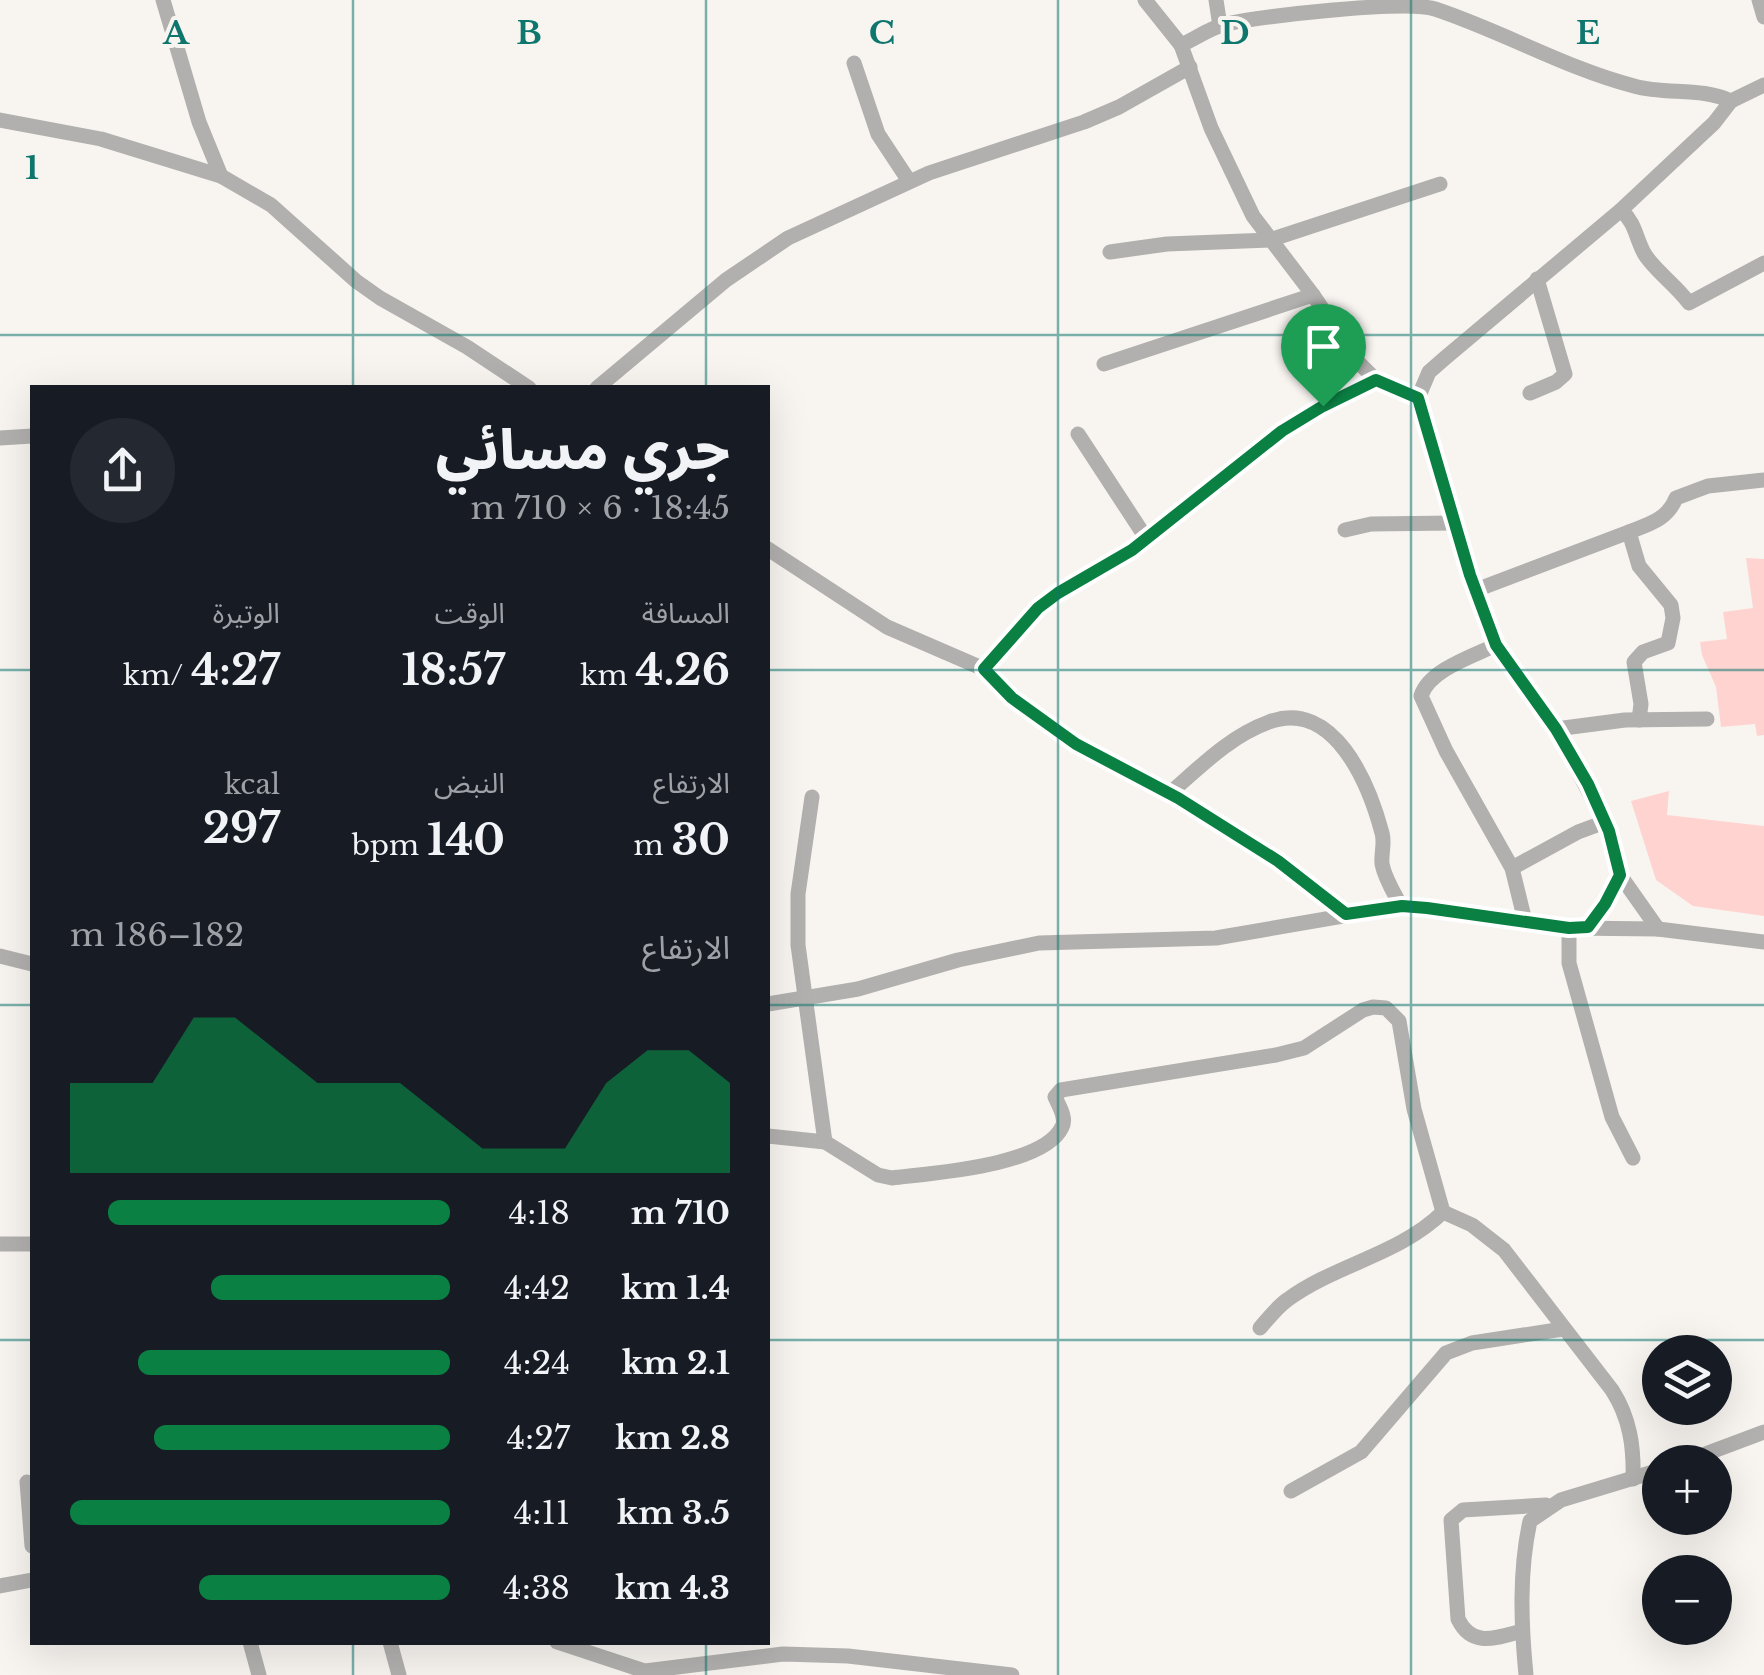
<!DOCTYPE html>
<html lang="ar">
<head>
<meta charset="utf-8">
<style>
  :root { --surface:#171b24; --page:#242831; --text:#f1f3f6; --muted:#9ea1a6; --accent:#0b8043 }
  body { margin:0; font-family:"Libre Baskerville","Noto Sans Arabic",serif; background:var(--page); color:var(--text); direction:rtl; height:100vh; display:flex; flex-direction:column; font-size:38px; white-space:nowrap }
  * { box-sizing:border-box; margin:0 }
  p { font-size:32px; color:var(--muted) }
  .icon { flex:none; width:55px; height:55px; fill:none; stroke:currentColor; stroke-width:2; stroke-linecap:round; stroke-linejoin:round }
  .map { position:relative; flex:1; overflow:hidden; direction:ltr }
  .sheet { position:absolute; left:30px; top:385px; width:740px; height:1260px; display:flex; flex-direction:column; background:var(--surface); border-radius:0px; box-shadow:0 10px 40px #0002; direction:rtl }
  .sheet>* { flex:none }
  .fabs { position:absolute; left:1642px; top:1335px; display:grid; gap:20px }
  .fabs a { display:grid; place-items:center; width:90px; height:90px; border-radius:50%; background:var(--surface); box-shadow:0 10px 40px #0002; font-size:50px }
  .pin { position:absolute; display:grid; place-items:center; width:85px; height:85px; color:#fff; margin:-102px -42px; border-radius:50% 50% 50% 0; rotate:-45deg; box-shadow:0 0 10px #0007 }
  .pin .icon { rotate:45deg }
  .round { display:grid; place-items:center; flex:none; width:105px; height:105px; border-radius:52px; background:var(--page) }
  .summary { display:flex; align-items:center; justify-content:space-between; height:170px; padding:0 40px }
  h1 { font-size:55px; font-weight:800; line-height:75px }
  .metrics { display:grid; grid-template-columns:repeat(3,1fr); gap:15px; height:170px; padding:10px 40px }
  .metrics div { display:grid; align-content:center }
  .metrics b { font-size:42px; font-weight:800 }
  .metrics small { font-size:28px; font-weight:400 }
  .metrics p { font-size:28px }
  .chart { height:280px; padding:20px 40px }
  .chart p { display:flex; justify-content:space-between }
  .chart svg { width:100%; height:180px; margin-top:10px; fill:var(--accent); opacity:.7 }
  ul { padding:0 40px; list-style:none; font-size:32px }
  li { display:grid; grid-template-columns:160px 120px 1fr; align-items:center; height:75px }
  li i { height:25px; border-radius:12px; background:var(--accent) }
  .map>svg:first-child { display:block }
  .green { fill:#ffd4d0 }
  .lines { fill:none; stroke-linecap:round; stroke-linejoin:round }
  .minor { stroke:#b1b0ae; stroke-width:15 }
  .route-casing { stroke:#fff; stroke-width:20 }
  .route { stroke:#0b8043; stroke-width:12 }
  .grid { fill:none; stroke:#0f766e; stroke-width:2.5; stroke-opacity:0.55 }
  .grid-label { font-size:32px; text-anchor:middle; font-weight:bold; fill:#0f766e; stroke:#f8f5f1; stroke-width:8; stroke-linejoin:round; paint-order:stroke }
</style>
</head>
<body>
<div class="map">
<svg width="1764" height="1675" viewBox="0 0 1764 1675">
  <rect width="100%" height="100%" fill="#f8f5f1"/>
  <g class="green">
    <polygon points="1746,558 1764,559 1764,735 1757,736 1755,724 1721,727 1716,687 1702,655 1700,642 1727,639 1723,612 1753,608"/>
    <polygon points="1669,791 1667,815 1764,826 1764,916 1693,906 1656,880 1631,801"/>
  </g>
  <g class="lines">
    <g class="minor">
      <polyline points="163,0 199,122 221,176"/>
      <polyline points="1145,0 1181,45"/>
      <polyline points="1216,0 1220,26"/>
      <polyline points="1759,0 1764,17"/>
      <polyline points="854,63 878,134 909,181"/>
      <polyline points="0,120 101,139 221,176 271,205 356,281 380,298 467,347 529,388"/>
      <path d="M1621 210C1636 224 1635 236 1644 253 1653 269 1677 286 1689 303L1764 263"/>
      <polyline points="1110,252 1167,244 1270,240 1440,184"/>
      <polyline points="1104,364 1313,295"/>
      <polyline points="597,388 726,280 788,238 929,173 1084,122 1119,107 1190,67"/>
      <polyline points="1530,393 1556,382 1565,374 1537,279"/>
      <path d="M1418 398 1376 380 1358 362 1313 295 1253 216 1211 128 1181 45C1195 39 1208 29 1223 25 1256 16 1406 0 1435 9 1502 31 1565 68 1634 86 1666 95 1701 87 1731 101"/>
      <polyline points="1078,434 1146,538"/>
      <polyline points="0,438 32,436"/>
      <polyline points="1345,530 1371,524 1455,523"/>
      <polyline points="768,549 887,627 984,669 1012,697 1076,744 1178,798 1278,861 1346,914"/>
      <polyline points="1476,590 1629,532"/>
      <path d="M1496 645C1473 656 1429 670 1421 696L1446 751 1512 868 1525 921"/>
      <polyline points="984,669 1038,608 1058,593 1132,550 1282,431 1323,406 1376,380"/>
      <path d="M1639 720 1641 704 1634 662 1643 652 1668 643 1673 618 1671 605 1639 566 1629 532C1649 524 1667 520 1676 498L1708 486 1764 480"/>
      <polyline points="1556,729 1625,720 1707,719"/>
      <path d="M1169 794C1200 767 1230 736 1269 722 1334 698 1369 784 1382 833 1385 843 1381 853 1382 864 1385 879 1394 893 1401 906"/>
      <polyline points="812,797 798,894 798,945 825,1142"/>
      <polyline points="1512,868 1578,832 1605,822"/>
      <polyline points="1588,927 1605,904 1620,875"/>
      <polyline points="1569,928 1569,963 1612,1117 1633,1158"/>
      <polyline points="1658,929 1620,875 1609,831 1556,729 1496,645 1470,575 1418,398 1429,372 1445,358 1621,210 1714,123 1731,101 1764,85"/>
      <polyline points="0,956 32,964"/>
      <polyline points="768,1004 858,989 958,960 1039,943 1216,938 1401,906 1569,928 1658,929 1764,942"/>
      <path d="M768 1136 825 1142 878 1175 892 1178C932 1173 1044 1166 1062 1127 1067 1118 1059 1106 1055 1097L1061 1090 1276 1055 1304 1048 1363 1010 1373 1007 1386 1008 1399 1021 1414 1109 1443 1212 1472 1225 1504 1250 1612 1390C1630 1418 1634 1447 1633 1479"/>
      <polyline points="0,1244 32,1244"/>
      <path d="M1260 1328C1268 1319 1277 1307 1287 1300 1336 1264 1399 1255 1443 1212"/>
      <polyline points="1684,1462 1764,1432"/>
      <polyline points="27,1482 32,1546"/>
      <polyline points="1291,1491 1361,1452 1446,1353 1472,1343 1563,1329"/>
      <polyline points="0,1586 32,1580"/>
      <path d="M1522 1631C1495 1638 1472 1648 1458 1619L1451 1520 1463 1510 1546 1505"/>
      <polyline points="250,1642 259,1675"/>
      <polyline points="390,1642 399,1675"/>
      <polyline points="557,1642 645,1671 783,1654 848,1656 1012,1675"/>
      <path d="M1526 1675C1521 1624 1519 1571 1530 1521L1561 1500 1660 1470"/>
    </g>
  </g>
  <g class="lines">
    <g class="route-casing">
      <polygon id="route" points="1376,380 1418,398 1470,575 1496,645 1556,729 1588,784 1609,831 1620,875 1605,904 1588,927 1569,928 1427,908 1402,906 1346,914 1278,861 1178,798 1076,744 1012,698 984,669 1038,608 1058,593 1132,550 1282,431 1323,406"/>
    </g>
    <use href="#route" class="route"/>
  </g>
  <path class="grid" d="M353 0V388M706 0V388M1058 0V1675M1411 0V1675M0 335H1764M0 670H32M768 670H1764M0 1005H32M768 1005H1764M0 1340H32M768 1340H1764M353 1642V1675M706 1642V1675"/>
  <g class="grid-label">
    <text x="176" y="44">A</text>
    <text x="529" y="44">B</text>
    <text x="882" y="44">C</text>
    <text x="1235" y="44">D</text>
    <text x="1588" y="44">E</text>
    <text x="32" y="179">1</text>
  </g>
</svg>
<div class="fabs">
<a><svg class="icon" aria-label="layers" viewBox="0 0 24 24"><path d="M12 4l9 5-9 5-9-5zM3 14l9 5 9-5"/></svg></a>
<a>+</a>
<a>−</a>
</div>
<div class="pin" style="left:1323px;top:406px;background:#1e9e55"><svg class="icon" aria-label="arrive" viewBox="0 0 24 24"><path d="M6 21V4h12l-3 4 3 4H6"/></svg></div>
<section class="sheet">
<div class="summary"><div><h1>جري مسائي</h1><p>18:45 · 6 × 710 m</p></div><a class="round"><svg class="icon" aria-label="share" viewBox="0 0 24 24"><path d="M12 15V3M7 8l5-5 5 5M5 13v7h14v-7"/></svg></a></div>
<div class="metrics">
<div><p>المسافة</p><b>4.26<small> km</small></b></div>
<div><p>الوقت</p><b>18:57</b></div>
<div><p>الوتيرة</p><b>4:27<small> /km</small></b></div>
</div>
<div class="metrics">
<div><p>الارتفاع</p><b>30<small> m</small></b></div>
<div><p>النبض</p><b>140<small> bpm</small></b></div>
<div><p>kcal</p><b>297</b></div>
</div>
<div class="chart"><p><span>الارتفاع</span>182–186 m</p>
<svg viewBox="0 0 160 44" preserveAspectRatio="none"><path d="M0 44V22L10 22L20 22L30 6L40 6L50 14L60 22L70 22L80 22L90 30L100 38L110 38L120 38L130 22L140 14L150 14L160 22V44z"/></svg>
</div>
<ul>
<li><b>710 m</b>4:18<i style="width:90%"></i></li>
<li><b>1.4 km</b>4:42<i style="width:63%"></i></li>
<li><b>2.1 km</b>4:24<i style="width:82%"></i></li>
<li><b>2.8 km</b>4:27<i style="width:78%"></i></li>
<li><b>3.5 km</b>4:11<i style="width:100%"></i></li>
<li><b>4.3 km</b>4:38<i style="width:66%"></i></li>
</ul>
</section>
</div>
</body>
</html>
